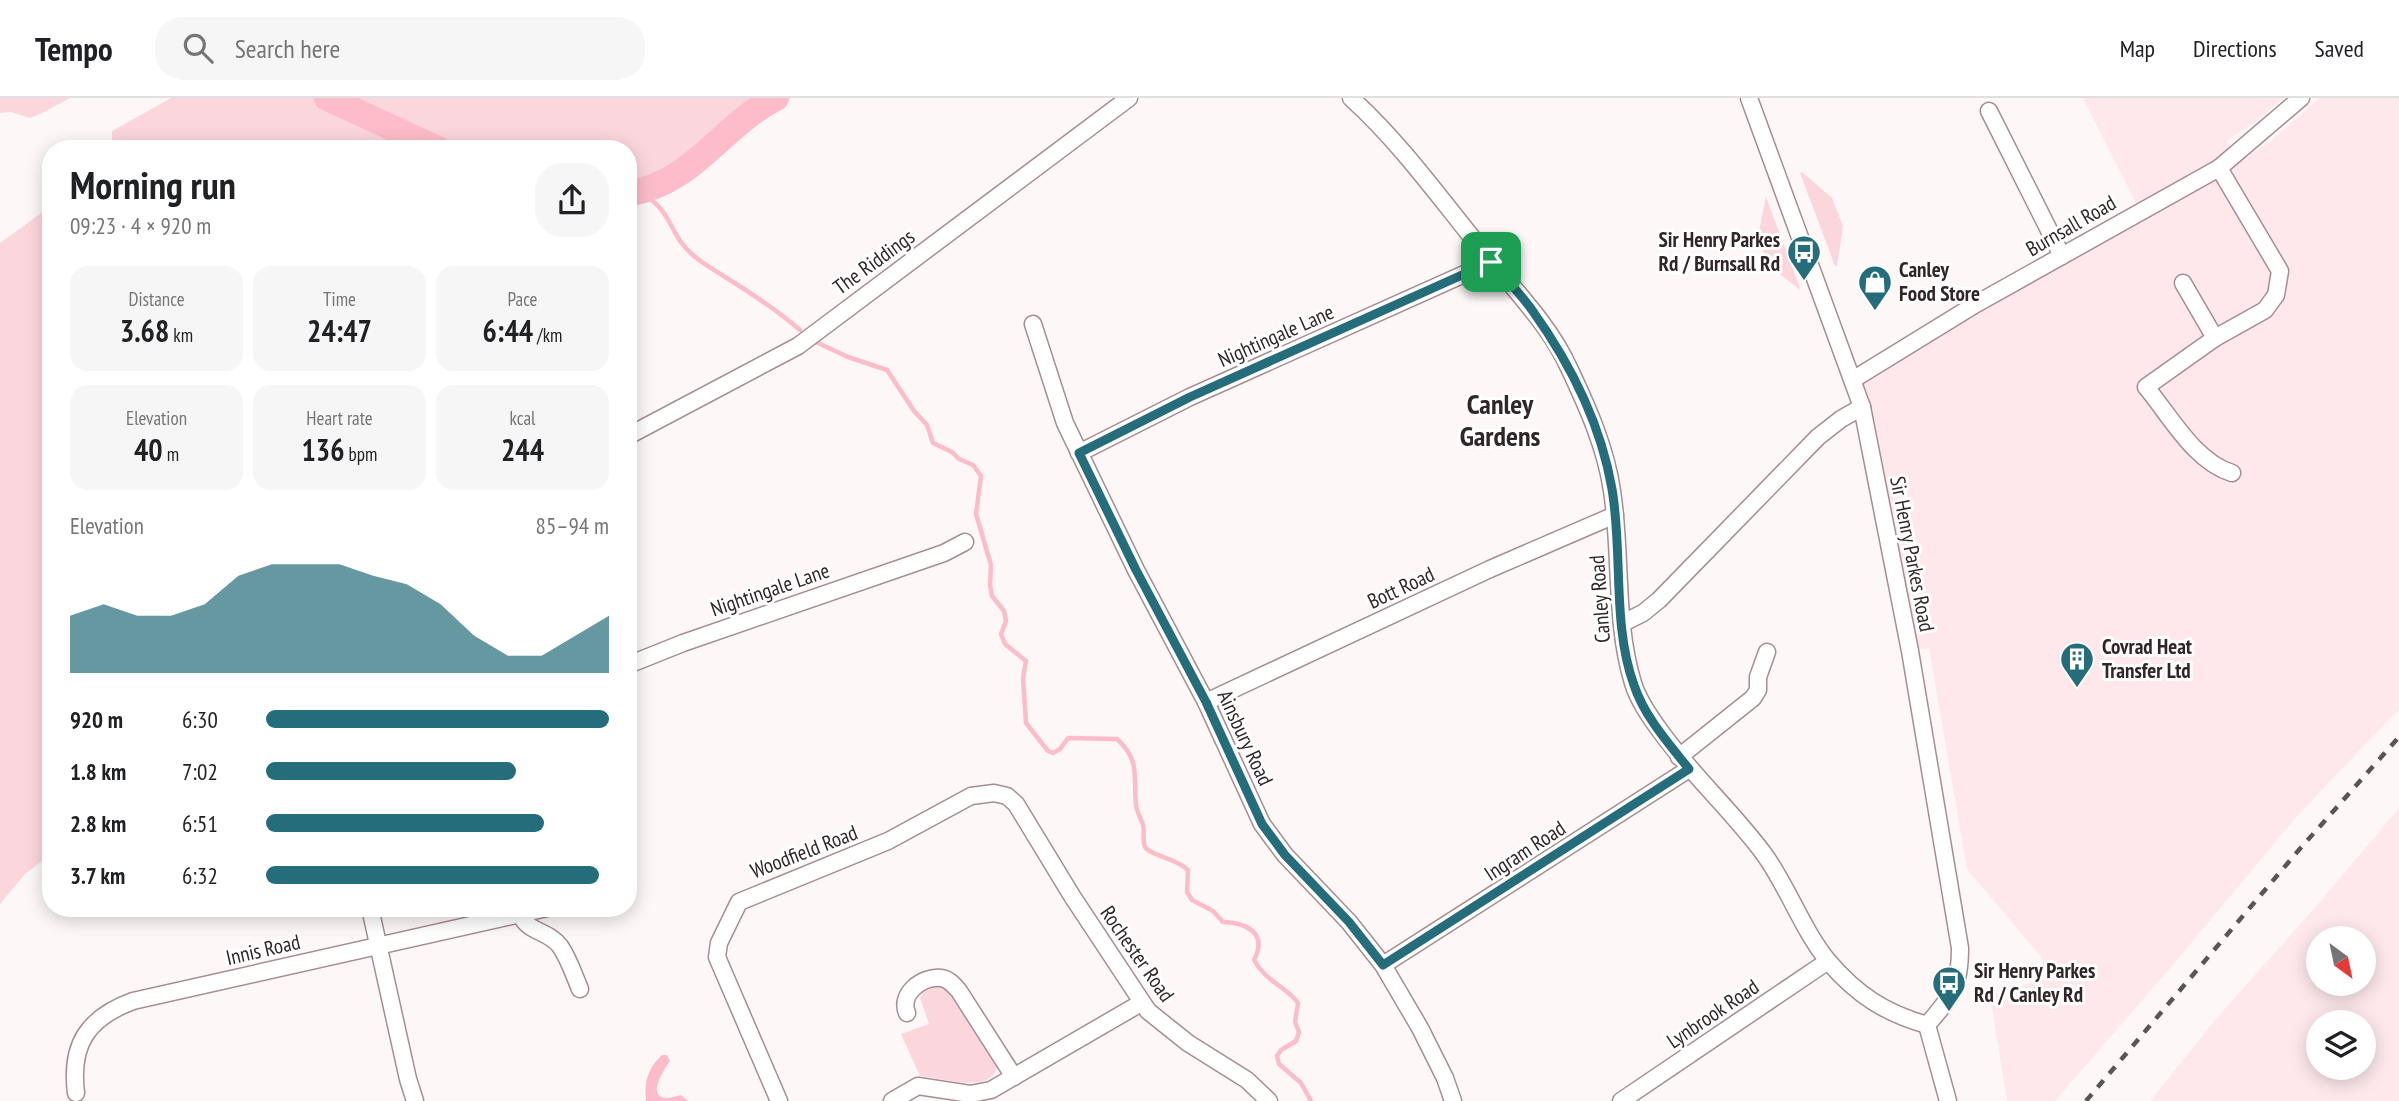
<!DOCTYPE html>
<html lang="en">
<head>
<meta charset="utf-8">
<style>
  :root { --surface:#fff; --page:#f6f6f6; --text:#202124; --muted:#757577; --line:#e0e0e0; --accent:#266d7b }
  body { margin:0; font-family:"PT Sans Narrow",sans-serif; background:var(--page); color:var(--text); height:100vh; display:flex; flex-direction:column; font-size:26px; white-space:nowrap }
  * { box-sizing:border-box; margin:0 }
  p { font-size:23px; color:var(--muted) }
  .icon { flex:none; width:38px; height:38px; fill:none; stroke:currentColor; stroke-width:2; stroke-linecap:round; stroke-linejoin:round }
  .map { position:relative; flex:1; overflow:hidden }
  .side { position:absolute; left:42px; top:42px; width:595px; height:777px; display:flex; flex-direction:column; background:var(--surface); border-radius:28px; box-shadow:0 4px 18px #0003 }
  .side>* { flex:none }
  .needle { width:46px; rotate:147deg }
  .buttons { position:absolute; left:2306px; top:828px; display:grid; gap:14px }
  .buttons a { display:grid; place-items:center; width:70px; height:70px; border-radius:50%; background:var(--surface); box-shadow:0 4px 18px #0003; font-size:35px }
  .pin { position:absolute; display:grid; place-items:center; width:60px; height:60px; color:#fff; margin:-30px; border-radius:14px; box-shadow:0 4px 10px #0006 }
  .round { display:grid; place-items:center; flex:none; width:74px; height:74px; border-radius:28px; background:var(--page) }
  .summary { display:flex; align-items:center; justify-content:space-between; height:119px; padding:0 28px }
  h1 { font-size:38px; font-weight:600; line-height:52px }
  .stats { display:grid; grid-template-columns:repeat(3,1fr); gap:10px; height:119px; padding:7px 28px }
  .stats div { display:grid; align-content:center; border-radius:18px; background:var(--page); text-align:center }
  .stats b { font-size:30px; font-weight:600 }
  .stats small { font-size:19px; font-weight:400 }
  .stats p { font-size:19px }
  .chart { height:196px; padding:14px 28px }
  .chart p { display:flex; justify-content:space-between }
  .chart svg { width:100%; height:126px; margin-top:7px; fill:var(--accent); opacity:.7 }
  ul { padding:0 28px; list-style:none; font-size:23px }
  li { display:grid; grid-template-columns:112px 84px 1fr; align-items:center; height:52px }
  li i { height:18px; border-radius:9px; background:var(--accent) }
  header { display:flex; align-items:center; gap:42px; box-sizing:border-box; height:98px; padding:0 35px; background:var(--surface); border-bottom:2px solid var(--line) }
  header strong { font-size:33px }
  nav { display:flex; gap:38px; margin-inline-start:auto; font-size:24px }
  .search { width:490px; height:63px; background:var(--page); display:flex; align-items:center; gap:18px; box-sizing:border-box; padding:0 24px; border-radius:28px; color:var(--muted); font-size:26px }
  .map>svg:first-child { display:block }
  .built { fill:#fee8ec; fill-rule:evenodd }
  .green { fill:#fcd6dd }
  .water { fill:#fdbcc9 }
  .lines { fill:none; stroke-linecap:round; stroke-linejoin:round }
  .stream { stroke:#fdbcc9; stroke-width:4.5 }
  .river { stroke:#fdbcc9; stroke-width:26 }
  .street-casing { stroke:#a68d91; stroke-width:19 }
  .street { stroke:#fff; stroke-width:16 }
  .rail { stroke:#5c5355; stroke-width:4.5; stroke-dasharray:9 9; stroke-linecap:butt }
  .route-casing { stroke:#fff; stroke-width:14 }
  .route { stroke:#266d7b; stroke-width:9 }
  .labels { text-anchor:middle; stroke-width:6; stroke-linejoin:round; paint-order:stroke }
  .street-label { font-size:21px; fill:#302628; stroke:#fff }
  .poi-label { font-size:21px; font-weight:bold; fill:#302628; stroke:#fff; text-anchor:start }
  .district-label { font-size:28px; font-weight:bold; fill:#302628; stroke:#fff }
</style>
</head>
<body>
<header>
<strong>Tempo</strong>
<div class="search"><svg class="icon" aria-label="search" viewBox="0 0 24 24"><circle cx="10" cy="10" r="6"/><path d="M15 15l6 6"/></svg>Search here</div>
<nav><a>Map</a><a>Directions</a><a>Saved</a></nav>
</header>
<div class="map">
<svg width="2399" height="1003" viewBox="0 0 2399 1003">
  <rect width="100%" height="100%" fill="#fdf7f8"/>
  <g class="built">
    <polygon points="2083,0 2283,0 2255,24 2226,43 2240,64 2272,42 2319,0 2399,0 2399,611 2298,717 2177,862 2055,1003 2007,1003 1990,897 2034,884 2041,876 2043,865 2041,859 1967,771 1929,550 1910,553 1854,281 2140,113"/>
    <path d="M2399 710V1003H2150L2215 922 2319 805ZM2319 840H2364V886H2319ZM2319 924H2364V970H2319Z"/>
  </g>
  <g class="green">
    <path d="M0 0H70C56 7 45 15 30 20L11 14 0 15Z"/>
    <path d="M171 0H776C763 6 749 15 738 24 704 52 685 82 639 94L628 118V51H128L138 43 127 48 112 46V33Z"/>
    <polygon points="1802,74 1832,100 1843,128 1837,168 1835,168 1800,75"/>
    <polygon points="1766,99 1800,190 1799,191 1768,167 1758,138"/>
    <polygon points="51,108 51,756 25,776 0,806 0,145"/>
    <path d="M934 887 948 888 998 963C996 1000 942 979 920 978L901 936 929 926 920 900 925 892Z"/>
  </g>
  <path class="water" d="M662 957H667L670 963C665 970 644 1001 669 1000 673 999 677 998 681 997L688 1003H646C644 983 648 970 662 957Z"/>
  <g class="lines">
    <g class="stream">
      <path d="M639 94C675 113 667 136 694 158 703 166 715 172 725 179 751 195 777 212 800 232"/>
      <path d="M818 245 848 259 887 272 914 313 927 327 933 345 952 354 959 361 973 367 981 378 976 416 991 467 990 487 992 498 1004 513 1006 523 1001 536 1005 546 1026 563 1023 580 1026 625 1048 653 1053 655 1060 651 1068 640 1117 641C1141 663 1133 678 1136 707 1137 715 1141 720 1143 727 1145 734 1142 743 1145 749 1149 757 1178 761 1188 772L1187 794 1192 802 1213 813 1223 824C1247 825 1268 835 1254 862 1266 884 1287 889 1298 905L1295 924 1299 934 1296 943 1281 952 1277 958 1279 966 1301 985 1311 1003"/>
    </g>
    <g class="river">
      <polyline points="327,0 438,51"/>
      <path d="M628 96C697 83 718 30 776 0"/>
    </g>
    <g class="street-casing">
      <g id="street">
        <path d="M1351 0C1405 49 1446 109 1492 164 1519 197 1551 230 1569 270 1587 308 1606 350 1612 393 1622 456 1614 523 1633 585 1638 602 1650 619 1661 634 1692 677 1732 713 1764 756 1788 789 1802 831 1828 863 1857 897 1885 915 1927 927"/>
        <path d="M1749 0 1862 309 1910 553 1960 850C1960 889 1952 898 1927 927"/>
        <polyline points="1989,13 2062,158"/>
        <path d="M2219 70 2280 173 2276 197 2265 212 2215 240 2146 289C2171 319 2194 363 2232 375"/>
        <polyline points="2183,185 2215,240"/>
        <polyline points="1033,226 1065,325 1136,472 1206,604 1262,726 1285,757 1349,824 1383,867 1420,930 1445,980 1453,1003"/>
        <polyline points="1854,281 1976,206 2219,70 2301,0"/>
        <polyline points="628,338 798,248 1129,0"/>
        <polyline points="1079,355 1190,299 1491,164"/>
        <polyline points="1623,525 1643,515 1659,502 1818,339 1841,321 1862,309"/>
        <polyline points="628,567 683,545 944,455 965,444"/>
        <polyline points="1206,604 1490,471 1615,417"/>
        <polyline points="1679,659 1753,600 1758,592 1758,579 1767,554"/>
        <polyline points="370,810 408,981 415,1003"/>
        <path d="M521 817C527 834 549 833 560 848 569 861 574 877 580 891"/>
        <polyline points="1383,867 1689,671"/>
        <path d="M907 915C899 896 922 878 941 880 949 881 954 887 959 893L1014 979"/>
        <polyline points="1927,927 1948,1003"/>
        <path d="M76 995C70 947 87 920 133 903L547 810"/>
        <polyline points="779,1003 717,859 719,845 739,804 888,743 971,698 994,695 1007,698 1016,706 1072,798 1148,913 1188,945 1247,982 1269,1003"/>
        <polyline points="892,1003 918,988 970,996 991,992 1141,905"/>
        <polyline points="1621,1003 1828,863"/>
      </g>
    </g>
    <use href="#street" class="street"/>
    <polyline class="rail" points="2086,1003 2298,753 2399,639"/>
  </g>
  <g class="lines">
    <g class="route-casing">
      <path id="route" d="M1491 164C1505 180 1520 195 1532 212 1570 265 1601 327 1612 391 1623 454 1612 527 1634 587 1644 618 1669 646 1689 671L1383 867 1349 824 1285 757 1262 726 1206 604 1136 472 1079 355 1190 299Z"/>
    </g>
    <use href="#route" class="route"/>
  </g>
  <defs>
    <g id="bus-pin" transform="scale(1.75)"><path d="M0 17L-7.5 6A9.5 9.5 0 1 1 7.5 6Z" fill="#266d7b" stroke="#fff"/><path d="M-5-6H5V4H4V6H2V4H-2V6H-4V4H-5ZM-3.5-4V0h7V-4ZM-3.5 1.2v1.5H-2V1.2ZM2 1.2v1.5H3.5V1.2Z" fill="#fff"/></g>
    <g id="shop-pin" transform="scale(1.75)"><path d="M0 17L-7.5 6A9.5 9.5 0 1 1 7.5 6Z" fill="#266d7b" stroke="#fff"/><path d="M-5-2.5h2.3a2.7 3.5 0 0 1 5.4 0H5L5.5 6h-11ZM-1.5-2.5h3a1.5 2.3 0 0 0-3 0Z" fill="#fff"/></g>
    <g id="building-pin" transform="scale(1.75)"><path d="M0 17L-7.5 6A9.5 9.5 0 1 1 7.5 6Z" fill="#266d7b" stroke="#fff"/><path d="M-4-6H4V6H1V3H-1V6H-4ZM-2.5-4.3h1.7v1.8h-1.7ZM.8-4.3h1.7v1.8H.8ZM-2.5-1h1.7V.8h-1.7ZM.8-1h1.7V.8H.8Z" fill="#fff"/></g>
  </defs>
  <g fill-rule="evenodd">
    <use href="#bus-pin" x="1804" y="154"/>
    <use href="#shop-pin" x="1875" y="184"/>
    <use href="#building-pin" x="2077" y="561"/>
    <use href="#bus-pin" x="1949" y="885"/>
  </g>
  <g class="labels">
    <g class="street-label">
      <text transform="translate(2071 128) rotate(-30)" y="7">Burnsall Road</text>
      <text transform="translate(874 164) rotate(-36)" y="7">The Riddings</text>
      <text transform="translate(1276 238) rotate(-24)" y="7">Nightingale Lane</text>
      <text transform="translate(1912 456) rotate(79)" y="7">Sir Henry Parkes Road</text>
      <text transform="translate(1401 490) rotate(-25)" y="7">Bott Road</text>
      <text transform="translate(770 492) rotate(-19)" y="7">Nightingale Lane</text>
      <text transform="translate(1600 501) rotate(-94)" y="7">Canley Road</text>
      <text transform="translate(1245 640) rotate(65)" y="7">Ainsbury Road</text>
      <text transform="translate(1525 753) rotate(-33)" y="7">Ingram Road</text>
      <text transform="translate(804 754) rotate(-21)" y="7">Woodfield Road</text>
      <text transform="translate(263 852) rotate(-13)" y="7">Innis Road</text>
      <text transform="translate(1137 856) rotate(55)" y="7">Rochester Road</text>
      <text transform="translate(1713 916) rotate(-34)" y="7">Lynbrook Road</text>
    </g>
    <g class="poi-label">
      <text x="1780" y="149" text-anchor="end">Sir Henry Parkes<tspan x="1780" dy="24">Rd / Burnsall Rd</tspan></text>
      <text x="1899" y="179">Canley<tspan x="1899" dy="24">Food Store</tspan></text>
      <text x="2102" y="556">Covrad Heat<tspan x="2102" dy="24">Transfer Ltd</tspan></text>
      <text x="1974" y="880">Sir Henry Parkes<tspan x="1974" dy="24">Rd / Canley Rd</tspan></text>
    </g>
    <g class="district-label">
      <text x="1500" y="316">Canley<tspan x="1500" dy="32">Gardens</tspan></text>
    </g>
  </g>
</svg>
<div class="buttons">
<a><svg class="needle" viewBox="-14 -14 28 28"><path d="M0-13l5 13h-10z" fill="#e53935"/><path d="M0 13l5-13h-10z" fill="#757577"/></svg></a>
<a><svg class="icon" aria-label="layers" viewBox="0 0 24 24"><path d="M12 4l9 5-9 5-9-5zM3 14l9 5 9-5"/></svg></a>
</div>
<div class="pin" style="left:1491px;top:164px;background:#1e9e55"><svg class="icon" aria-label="arrive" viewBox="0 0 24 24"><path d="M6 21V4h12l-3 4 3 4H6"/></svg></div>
<section class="side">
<div class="summary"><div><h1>Morning run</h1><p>09:23 · 4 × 920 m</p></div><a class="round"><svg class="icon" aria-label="share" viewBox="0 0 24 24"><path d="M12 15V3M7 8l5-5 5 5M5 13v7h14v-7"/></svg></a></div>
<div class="stats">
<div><p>Distance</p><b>3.68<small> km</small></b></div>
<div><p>Time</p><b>24:47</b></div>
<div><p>Pace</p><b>6:44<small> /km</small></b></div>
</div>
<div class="stats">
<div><p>Elevation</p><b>40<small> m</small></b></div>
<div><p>Heart rate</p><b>136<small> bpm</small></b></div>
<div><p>kcal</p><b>244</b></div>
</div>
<div class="chart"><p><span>Elevation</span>85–94 m</p>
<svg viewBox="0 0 160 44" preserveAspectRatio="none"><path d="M0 44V24L10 20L20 24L30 24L40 20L50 10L60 6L70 6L80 6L90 10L100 13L110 20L120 31L130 38L140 38L150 31L160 24V44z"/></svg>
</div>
<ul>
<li><b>920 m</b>6:30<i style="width:100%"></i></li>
<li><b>1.8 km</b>7:02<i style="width:73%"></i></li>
<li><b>2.8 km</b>6:51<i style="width:81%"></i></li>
<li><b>3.7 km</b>6:32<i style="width:97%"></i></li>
</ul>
</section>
</div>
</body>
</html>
